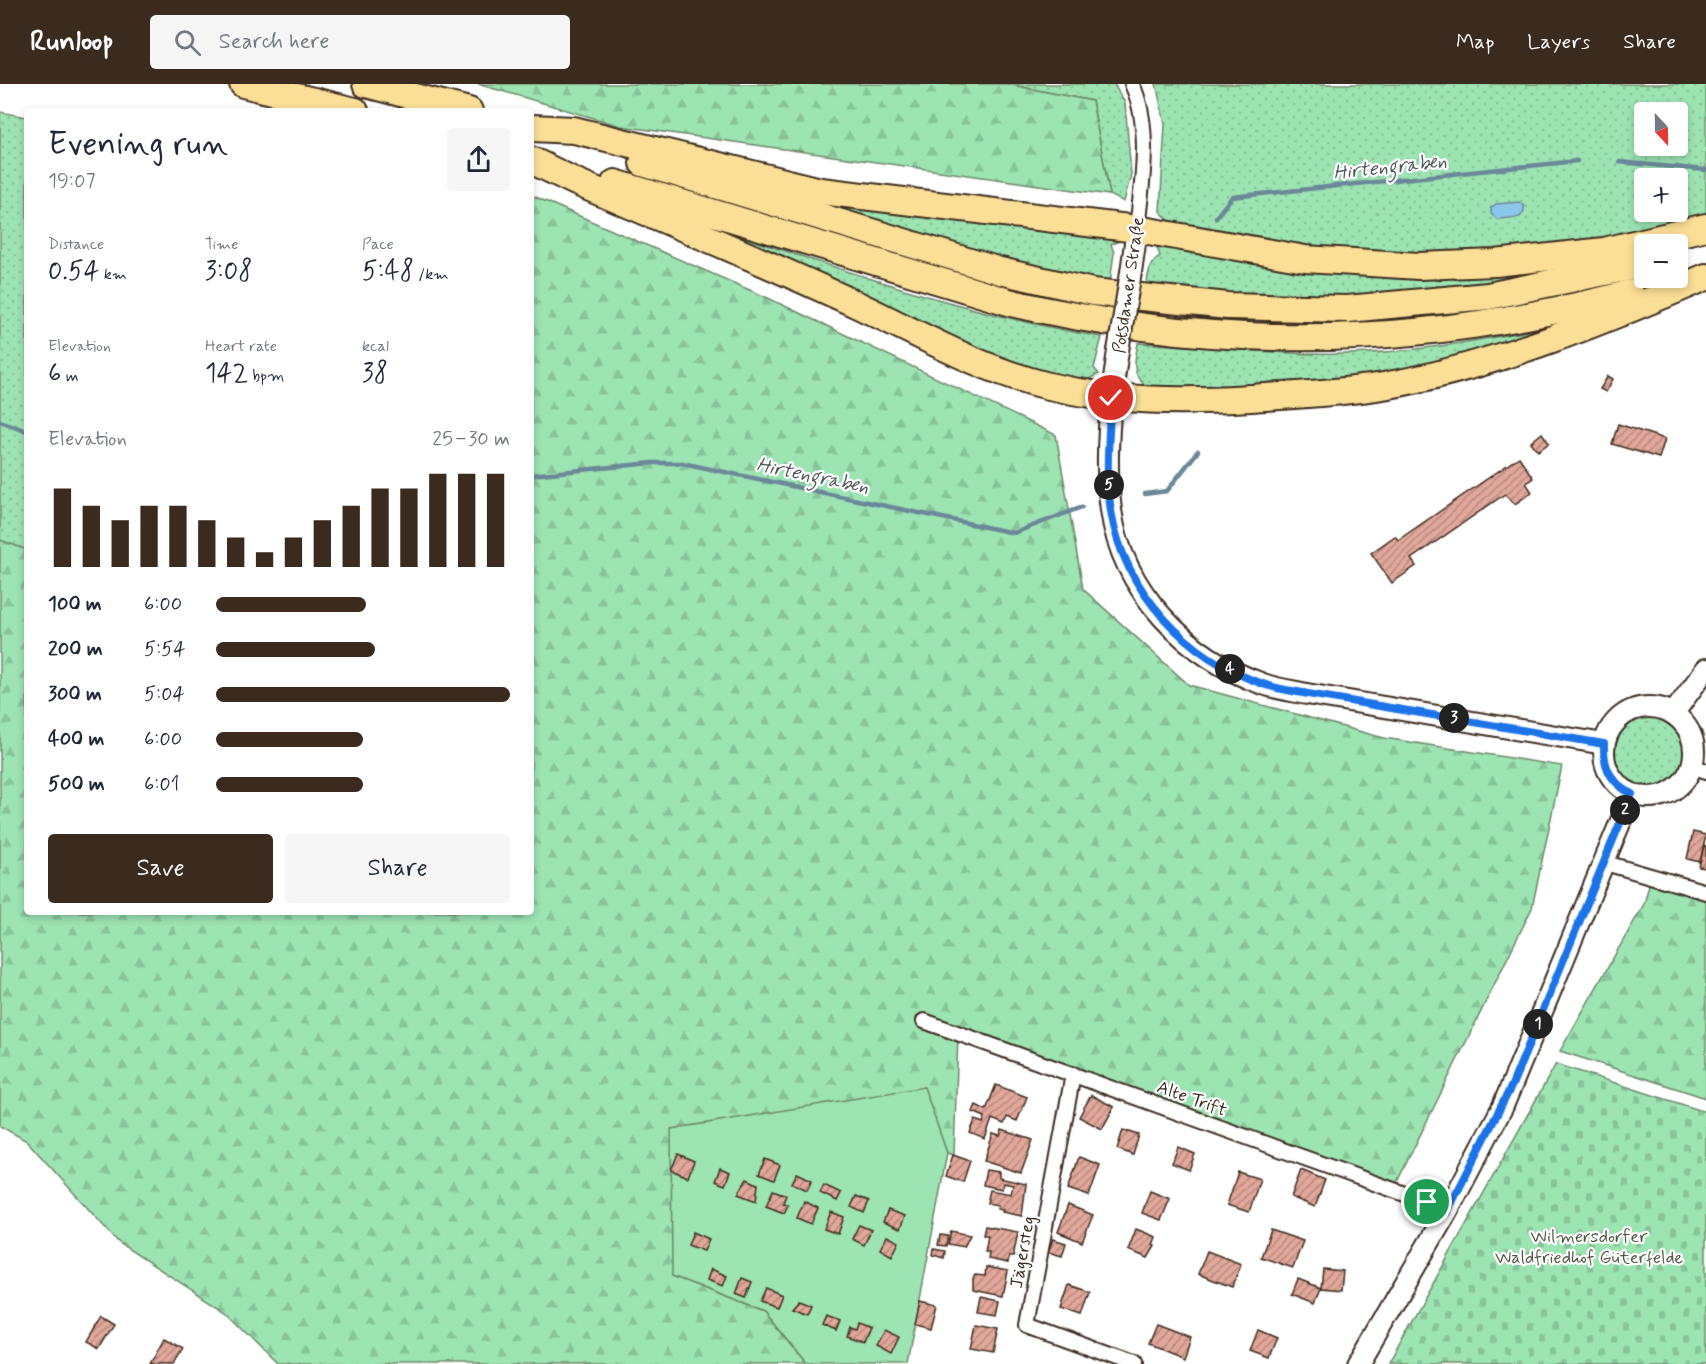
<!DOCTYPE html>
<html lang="en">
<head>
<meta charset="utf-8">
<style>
  :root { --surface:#fff; --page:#f6f6f7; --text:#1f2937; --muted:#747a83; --accent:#3b2a1e }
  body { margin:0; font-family:Mynerve,sans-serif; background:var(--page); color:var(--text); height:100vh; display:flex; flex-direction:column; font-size:22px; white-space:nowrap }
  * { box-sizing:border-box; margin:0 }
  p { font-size:20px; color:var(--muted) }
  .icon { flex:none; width:33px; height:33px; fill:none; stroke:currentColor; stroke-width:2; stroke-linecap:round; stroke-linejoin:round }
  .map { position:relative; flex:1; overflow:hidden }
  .drawer { position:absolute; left:24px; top:24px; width:510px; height:807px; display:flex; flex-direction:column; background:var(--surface); border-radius:6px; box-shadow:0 3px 9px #0003 }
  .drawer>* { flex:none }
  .needle { width:39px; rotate:158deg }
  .tools { position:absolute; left:1634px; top:18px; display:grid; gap:12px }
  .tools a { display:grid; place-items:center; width:54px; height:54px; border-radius:6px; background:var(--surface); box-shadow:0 3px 9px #0003; font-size:30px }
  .pin { position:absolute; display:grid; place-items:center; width:51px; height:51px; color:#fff; margin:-26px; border:3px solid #fff; border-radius:50%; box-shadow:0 2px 6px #0007 }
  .km { position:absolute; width:30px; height:30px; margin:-15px; border-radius:50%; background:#222; color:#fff; font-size:16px; line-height:30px; text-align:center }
  .round { display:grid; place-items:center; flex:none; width:63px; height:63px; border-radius:6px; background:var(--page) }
  .headline { display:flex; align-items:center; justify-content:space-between; height:102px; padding:0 24px }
  h1 { font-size:33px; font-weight:600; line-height:45px }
  .figures { display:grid; grid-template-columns:repeat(3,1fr); gap:9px; height:102px; padding:6px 24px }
  .figures div { display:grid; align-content:center }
  .figures b { font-size:26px; font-weight:600 }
  .figures small { font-size:16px; font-weight:400 }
  .figures p { font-size:16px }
  .chart { height:168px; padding:12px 24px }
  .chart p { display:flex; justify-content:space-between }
  .chart svg { width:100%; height:108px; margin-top:6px; stroke:var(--accent); stroke-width:6 }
  .button { display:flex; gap:12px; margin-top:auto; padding:12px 24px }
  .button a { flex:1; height:69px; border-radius:6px; background:var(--accent); color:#fff; font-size:24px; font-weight:600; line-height:69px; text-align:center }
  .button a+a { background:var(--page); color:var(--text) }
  ul { padding:0 24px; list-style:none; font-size:20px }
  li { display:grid; grid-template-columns:96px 72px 1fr; align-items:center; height:45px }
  li i { height:15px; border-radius:8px; background:var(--accent) }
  header { display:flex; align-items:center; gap:36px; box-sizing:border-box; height:84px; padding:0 30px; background:var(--accent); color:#fff }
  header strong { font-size:28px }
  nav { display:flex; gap:33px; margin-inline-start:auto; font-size:21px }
  .search { width:420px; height:54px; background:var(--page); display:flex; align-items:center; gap:15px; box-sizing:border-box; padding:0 21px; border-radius:6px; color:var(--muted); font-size:22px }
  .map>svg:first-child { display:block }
  .grass { fill:url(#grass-dots); stroke:#6c8768; stroke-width:1.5; fill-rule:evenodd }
  .forest { fill:url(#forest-firs); stroke:#6c8768; stroke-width:1.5 }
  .cemetery { fill:url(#cemetery-stones); stroke:#6c8768; stroke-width:1.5 }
  .garden { fill:#9ce4b2; stroke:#6c8768; stroke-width:1.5 }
  .water { fill:#8ac7ea; stroke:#6a8898; stroke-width:1.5 }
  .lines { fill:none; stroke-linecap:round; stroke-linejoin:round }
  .stream { stroke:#6a8898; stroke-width:4.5 }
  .building { fill:url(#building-hatch); stroke:#3b2a1e; stroke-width:1.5 }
  .street-casing { stroke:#3b2a1e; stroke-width:18 }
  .secondary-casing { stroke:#3b2a1e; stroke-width:24 }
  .highway-casing { stroke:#3b2a1e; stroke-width:30 }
  .street { stroke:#fff; stroke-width:14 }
  .secondary { stroke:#fff; stroke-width:20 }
  .highway { stroke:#fbdf96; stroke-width:26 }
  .secondary-bridge-casing { stroke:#3b2a1e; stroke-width:24; stroke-linecap:butt }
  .secondary-bridge { stroke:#fff; stroke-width:20 }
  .route-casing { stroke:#fff; stroke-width:12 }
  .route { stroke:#1a73e8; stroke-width:8 }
  .labels { text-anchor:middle; stroke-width:4.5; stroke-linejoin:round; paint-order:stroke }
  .street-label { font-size:18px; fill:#3b2a1e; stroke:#fff }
  .park-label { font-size:18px; fill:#535843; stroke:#fff }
  .water-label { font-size:20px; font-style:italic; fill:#53595b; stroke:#fff }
</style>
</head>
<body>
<header>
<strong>Runloop</strong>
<div class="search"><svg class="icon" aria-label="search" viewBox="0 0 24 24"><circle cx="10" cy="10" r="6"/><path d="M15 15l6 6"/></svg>Search here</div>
<nav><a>Map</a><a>Layers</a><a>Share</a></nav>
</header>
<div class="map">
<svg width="1706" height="1280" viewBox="0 0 1706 1280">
  <defs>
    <pattern id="grass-dots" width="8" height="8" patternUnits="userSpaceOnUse" patternTransform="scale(1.5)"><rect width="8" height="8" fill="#9ce4b2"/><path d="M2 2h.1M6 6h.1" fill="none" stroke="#87c499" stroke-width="1.8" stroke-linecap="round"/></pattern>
    <pattern id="forest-firs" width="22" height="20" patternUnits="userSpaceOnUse" patternTransform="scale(1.5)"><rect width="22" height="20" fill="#9ce4b2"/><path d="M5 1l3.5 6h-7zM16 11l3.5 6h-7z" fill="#87c499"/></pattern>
    <pattern id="cemetery-stones" width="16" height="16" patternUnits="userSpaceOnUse" patternTransform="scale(1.5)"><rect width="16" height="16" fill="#9ce4b2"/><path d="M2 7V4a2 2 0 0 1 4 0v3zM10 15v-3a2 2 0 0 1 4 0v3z" fill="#87c499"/></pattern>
    <pattern id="building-hatch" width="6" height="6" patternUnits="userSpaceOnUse" patternTransform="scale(1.5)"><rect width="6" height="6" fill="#e0a79a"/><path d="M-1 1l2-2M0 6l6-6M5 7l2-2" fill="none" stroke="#b7887d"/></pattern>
  </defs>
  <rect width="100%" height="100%" fill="#fff"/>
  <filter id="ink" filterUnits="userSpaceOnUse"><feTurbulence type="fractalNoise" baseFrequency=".0167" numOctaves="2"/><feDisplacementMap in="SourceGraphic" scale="12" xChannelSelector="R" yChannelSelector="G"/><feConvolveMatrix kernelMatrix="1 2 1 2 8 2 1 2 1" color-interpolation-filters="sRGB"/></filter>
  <g filter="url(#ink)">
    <g class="grass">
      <polygon points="1007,0 1114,0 1125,19 1131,90 1124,118 1110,111 1092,17"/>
      <path d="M1156 0H1706V134L1559 165 1458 172 1330 167 1174 142 1160 127 1165 40ZM1644 28H1677V62H1644ZM1644 94H1677V128H1644Z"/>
      <polygon points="0,28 27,33 27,466 0,456"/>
      <path d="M753 99 1114 154 1117 158 1111 160 1114 169 1110 198C988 175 871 135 753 99Z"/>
      <path d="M692 136C827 180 962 230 1102 253L1094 284 1099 290 1083 298 1021 288Z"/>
      <path d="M1168 161 1290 179 1599 173C1521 196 1442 207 1361 212 1290 217 1217 208 1146 203 1149 190 1148 179 1160 172L1157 163Z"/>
      <path d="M1568 239 1506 263 1355 300 1142 305 1143 298C1130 289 1136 272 1138 259 1196 262 1253 268 1311 270 1397 273 1484 256 1568 239Z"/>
      <circle cx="1648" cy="669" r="38"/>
    </g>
    <g class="forest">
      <polygon points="478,0 1007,0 1092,17 1110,111 621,42"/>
      <polygon points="531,111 768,214 1056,351 1083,505 1189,601 1384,654 1562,682 1532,824 1395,1102 958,951 954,1071 947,1069 923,1003 672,1192 763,1227 806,1280 278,1280 226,1228 119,1159 27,1057 0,1042 0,456 27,466 27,828 531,828"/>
      <polygon points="1651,793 1706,808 1706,1014 1560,967 1644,820"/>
    </g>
    <polygon class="cemetery" points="1556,980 1706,1028 1706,1280 1388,1280"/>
    <polygon class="garden" points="924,1003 947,1069 908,1280 806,1280 763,1227 672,1192 671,1045"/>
    <polygon class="water" points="1519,118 1524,122 1524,127 1520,133 1497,135 1491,130 1491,124 1496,120"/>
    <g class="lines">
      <g class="stream">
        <polyline points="1619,78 1706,86"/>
        <polyline points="1216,133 1232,113 1577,77"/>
        <polyline points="0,337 27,347"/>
        <polyline points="531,391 652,379 682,379 1014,449 1082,423"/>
        <polyline points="1145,410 1167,407 1198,367"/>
      </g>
    </g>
    <g class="building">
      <polygon points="1608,292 1613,295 1606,308 1600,305"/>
      <polygon points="1618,340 1665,355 1659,374 1612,360"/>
      <polygon points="1542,349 1549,359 1538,367 1531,358"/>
      <polygon points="1519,373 1533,394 1526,399 1532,408 1515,420 1505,410 1411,475 1416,482 1392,499 1371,469 1395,452 1398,456"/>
      <polygon points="1693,748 1706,751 1700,778 1687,775"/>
      <polygon points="1704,762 1706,762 1706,784 1699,783"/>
      <polygon points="996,1001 1027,1013 1017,1037 1007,1033 1004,1040 992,1035 985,1055 970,1049 975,1036 983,1039 985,1033 973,1028 976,1021 986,1026"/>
      <polygon points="1091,1011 1114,1023 1102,1045 1079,1033"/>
      <polygon points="1002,1046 1033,1056 1021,1089 984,1077 993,1050 1000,1052"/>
      <polygon points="1123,1046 1139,1051 1133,1071 1117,1065"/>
      <polygon points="1178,1063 1195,1070 1189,1086 1172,1079"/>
      <polygon points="678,1070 694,1077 688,1093 671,1086"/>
      <polygon points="953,1071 970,1077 963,1098 946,1092"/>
      <polygon points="1079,1073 1100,1081 1089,1112 1068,1105"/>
      <polygon points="765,1075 780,1081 774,1096 759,1090"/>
      <polygon points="720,1084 730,1088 725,1101 715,1097"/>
      <polygon points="986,1086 999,1088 999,1094 1026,1100 1022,1132 1002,1128 1003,1126 997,1125 998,1121 987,1119 990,1106 1011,1110 1013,1101 1003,1099 1002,1105 983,1101"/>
      <polygon points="1301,1086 1325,1096 1315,1123 1291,1113"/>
      <polygon points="1238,1088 1260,1095 1249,1128 1227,1121"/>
      <polygon points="797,1089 812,1096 807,1106 792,1099"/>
      <polygon points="747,1095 758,1100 756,1117 738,1110"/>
      <polygon points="824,1101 841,1109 837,1117 820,1109"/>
      <polygon points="773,1106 786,1111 783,1119 788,1121 784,1129 766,1122"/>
      <polygon points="1150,1107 1170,1115 1161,1136 1142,1129"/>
      <polygon points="856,1112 869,1117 864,1129 851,1123"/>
      <polygon points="804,1117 818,1124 811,1140 797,1134"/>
      <polygon points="1068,1121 1093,1131 1082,1158 1058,1148"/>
      <polygon points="888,1126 905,1132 900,1145 883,1138"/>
      <polygon points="831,1128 844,1133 838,1150 824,1145"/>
      <polygon points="859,1141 871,1146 864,1161 852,1155"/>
      <polygon points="985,1142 1018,1148 1013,1173 1009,1172 1008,1179 988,1175 989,1168 985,1168 988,1151 983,1151"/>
      <polygon points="1136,1145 1156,1153 1153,1161 1155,1162 1148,1174 1128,1166"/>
      <polygon points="1271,1146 1303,1157 1293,1184 1261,1173"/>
      <polygon points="951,1147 970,1151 964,1163 948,1160"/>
      <polygon points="693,1148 709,1155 704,1167 688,1161"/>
      <polygon points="940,1151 948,1152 946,1162 938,1161"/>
      <polygon points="887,1152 899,1158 892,1172 880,1165"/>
      <polygon points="1053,1155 1066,1159 1062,1172 1048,1168"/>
      <polygon points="934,1165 945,1167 944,1174 933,1171"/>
      <polygon points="1207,1167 1241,1180 1232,1203 1198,1190"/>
      <polygon points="986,1183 1008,1187 1003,1212 973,1206 973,1194 975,1191 985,1192"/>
      <polygon points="711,1185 727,1192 723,1202 707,1196"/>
      <polygon points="1323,1185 1343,1187 1341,1206 1321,1204"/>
      <polygon points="742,1194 752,1198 746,1214 736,1210"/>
      <polygon points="1298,1195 1321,1204 1315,1219 1292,1210"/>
      <polygon points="1069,1201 1090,1208 1082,1232 1061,1225"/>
      <polygon points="766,1204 782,1211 777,1223 760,1217"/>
      <polygon points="981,1213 1000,1217 997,1231 978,1228"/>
      <polygon points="799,1216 811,1221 807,1230 792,1224"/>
      <polygon points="920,1217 937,1221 931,1244 915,1240"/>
      <polygon points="101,1232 114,1240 99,1265 86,1258"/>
      <polygon points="826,1232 840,1237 836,1247 822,1241"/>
      <polygon points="857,1239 869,1244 863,1258 847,1252 850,1243 855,1245"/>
      <polygon points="1156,1240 1190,1253 1183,1273 1148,1259"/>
      <polygon points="976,1241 998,1245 993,1269 971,1265"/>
      <polygon points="884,1246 899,1253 891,1270 876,1262"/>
      <polygon points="1258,1246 1277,1254 1269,1274 1250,1267"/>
      <polygon points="164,1254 183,1265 174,1280 150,1280"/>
    </g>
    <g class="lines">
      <g class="street-casing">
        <g id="street">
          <path d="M1132 0C1152 44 1142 98 1137 145"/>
          <polyline points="1692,682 1706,687"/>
          <polyline points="1602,778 1706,808"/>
          <polyline points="924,937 1427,1118 1447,1128"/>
          <polyline points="1073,990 1027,1241 1134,1280"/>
        </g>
      </g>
      <g class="secondary-casing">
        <g id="secondary">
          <polyline points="1131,188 1137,145"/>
          <path d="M1118 267C1110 320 1104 374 1111 426 1122 507 1188 574 1263 600 1277 605 1293 607 1307 610L1604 660"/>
          <circle cx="1649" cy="668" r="45"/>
          <polyline points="1673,630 1706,585"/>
          <polyline points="1358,1280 1447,1128 1503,1022 1632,710"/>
        </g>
      </g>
      <g class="highway-casing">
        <g id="highway">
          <polyline points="243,0 355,27"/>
          <polyline points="366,0 469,27"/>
          <polyline points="532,44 574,46 821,107 1137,145 1305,175 1419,182 1495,179 1604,167 1706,143"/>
          <path d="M531 76 576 98C672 139 768 179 862 223 923 252 982 286 1049 302 1116 318 1183 318 1251 314 1295 311 1339 309 1383 302 1490 284 1606 236 1706 193"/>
          <polyline points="643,79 1000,187 1093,208 1228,222 1347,225 1488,212 1644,180"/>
          <path d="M615 99 1012 219C1188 260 1360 265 1537 230 1568 224 1600 218 1630 209"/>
        </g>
      </g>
      <use href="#street" class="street"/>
      <use href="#secondary" class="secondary"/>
      <use href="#highway" class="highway"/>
      <g class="secondary-bridge-casing">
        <polyline id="secondary-bridge" points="1118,267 1131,188"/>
      </g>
      <use href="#secondary-bridge" class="secondary-bridge"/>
    </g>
  </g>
  <g class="lines" filter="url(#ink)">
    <g class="route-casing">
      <path id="route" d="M1111 314C1109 351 1105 390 1111 427 1124 508 1188 574 1263 600 1277 605 1293 607 1308 610L1604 660C1603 683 1611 699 1632 710L1512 1001 1447 1128 1427 1118"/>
    </g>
    <use href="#route" class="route"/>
  </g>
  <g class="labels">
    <g class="street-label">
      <text transform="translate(1128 201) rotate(-82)" y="6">Potsdamer Straße</text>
      <text transform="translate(1192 1014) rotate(20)" y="6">Alte Trift</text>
      <text transform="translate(1022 1168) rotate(-80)" y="6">Jägersteg</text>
    </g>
    <g class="park-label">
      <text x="1589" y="1158">Wilmersdorfer<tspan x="1589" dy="21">Waldfriedhof Güterfelde</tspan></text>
    </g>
    <g class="water-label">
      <text transform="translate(1390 82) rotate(-6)" y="7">Hirtengraben</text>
      <text transform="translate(813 391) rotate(12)" y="7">Hirtengraben</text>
    </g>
  </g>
</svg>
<div class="tools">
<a><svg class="needle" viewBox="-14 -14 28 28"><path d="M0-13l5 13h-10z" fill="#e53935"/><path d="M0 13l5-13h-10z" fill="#747a83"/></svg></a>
<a>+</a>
<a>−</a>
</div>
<div class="pin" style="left:1427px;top:1118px;background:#1e9e55"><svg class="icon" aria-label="arrive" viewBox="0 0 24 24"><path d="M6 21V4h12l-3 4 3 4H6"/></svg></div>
<div class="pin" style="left:1111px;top:314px;background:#d93025"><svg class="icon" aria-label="check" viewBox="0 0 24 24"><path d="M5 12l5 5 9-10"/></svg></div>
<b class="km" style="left:1538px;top:940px">1</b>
<b class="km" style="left:1625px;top:726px">2</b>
<b class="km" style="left:1454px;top:634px">3</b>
<b class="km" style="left:1230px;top:585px">4</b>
<b class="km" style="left:1109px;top:401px">5</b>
<section class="drawer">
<div class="headline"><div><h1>Evening run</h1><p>19:07</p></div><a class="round"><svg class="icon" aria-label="share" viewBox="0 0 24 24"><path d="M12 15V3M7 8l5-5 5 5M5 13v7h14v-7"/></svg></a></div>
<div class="figures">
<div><p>Distance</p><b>0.54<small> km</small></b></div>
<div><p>Time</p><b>3:08</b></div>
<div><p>Pace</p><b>5:48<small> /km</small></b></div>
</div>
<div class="figures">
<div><p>Elevation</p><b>6<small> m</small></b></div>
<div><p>Heart rate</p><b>142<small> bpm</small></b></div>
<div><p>kcal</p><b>38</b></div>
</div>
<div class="chart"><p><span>Elevation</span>25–30 m</p>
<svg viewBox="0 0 160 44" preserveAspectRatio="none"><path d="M5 44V12M15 44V19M25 44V25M35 44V19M45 44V19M55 44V25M65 44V32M75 44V38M85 44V32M95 44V25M105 44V19M115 44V12M125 44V12M135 44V6M145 44V6M155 44V6"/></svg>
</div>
<ul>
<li><b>100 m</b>6:00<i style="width:51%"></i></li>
<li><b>200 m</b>5:54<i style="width:54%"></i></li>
<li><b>300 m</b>5:04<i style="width:100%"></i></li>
<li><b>400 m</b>6:00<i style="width:50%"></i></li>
<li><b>500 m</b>6:01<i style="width:50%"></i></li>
</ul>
<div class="button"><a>Save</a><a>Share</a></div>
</section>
</div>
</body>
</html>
